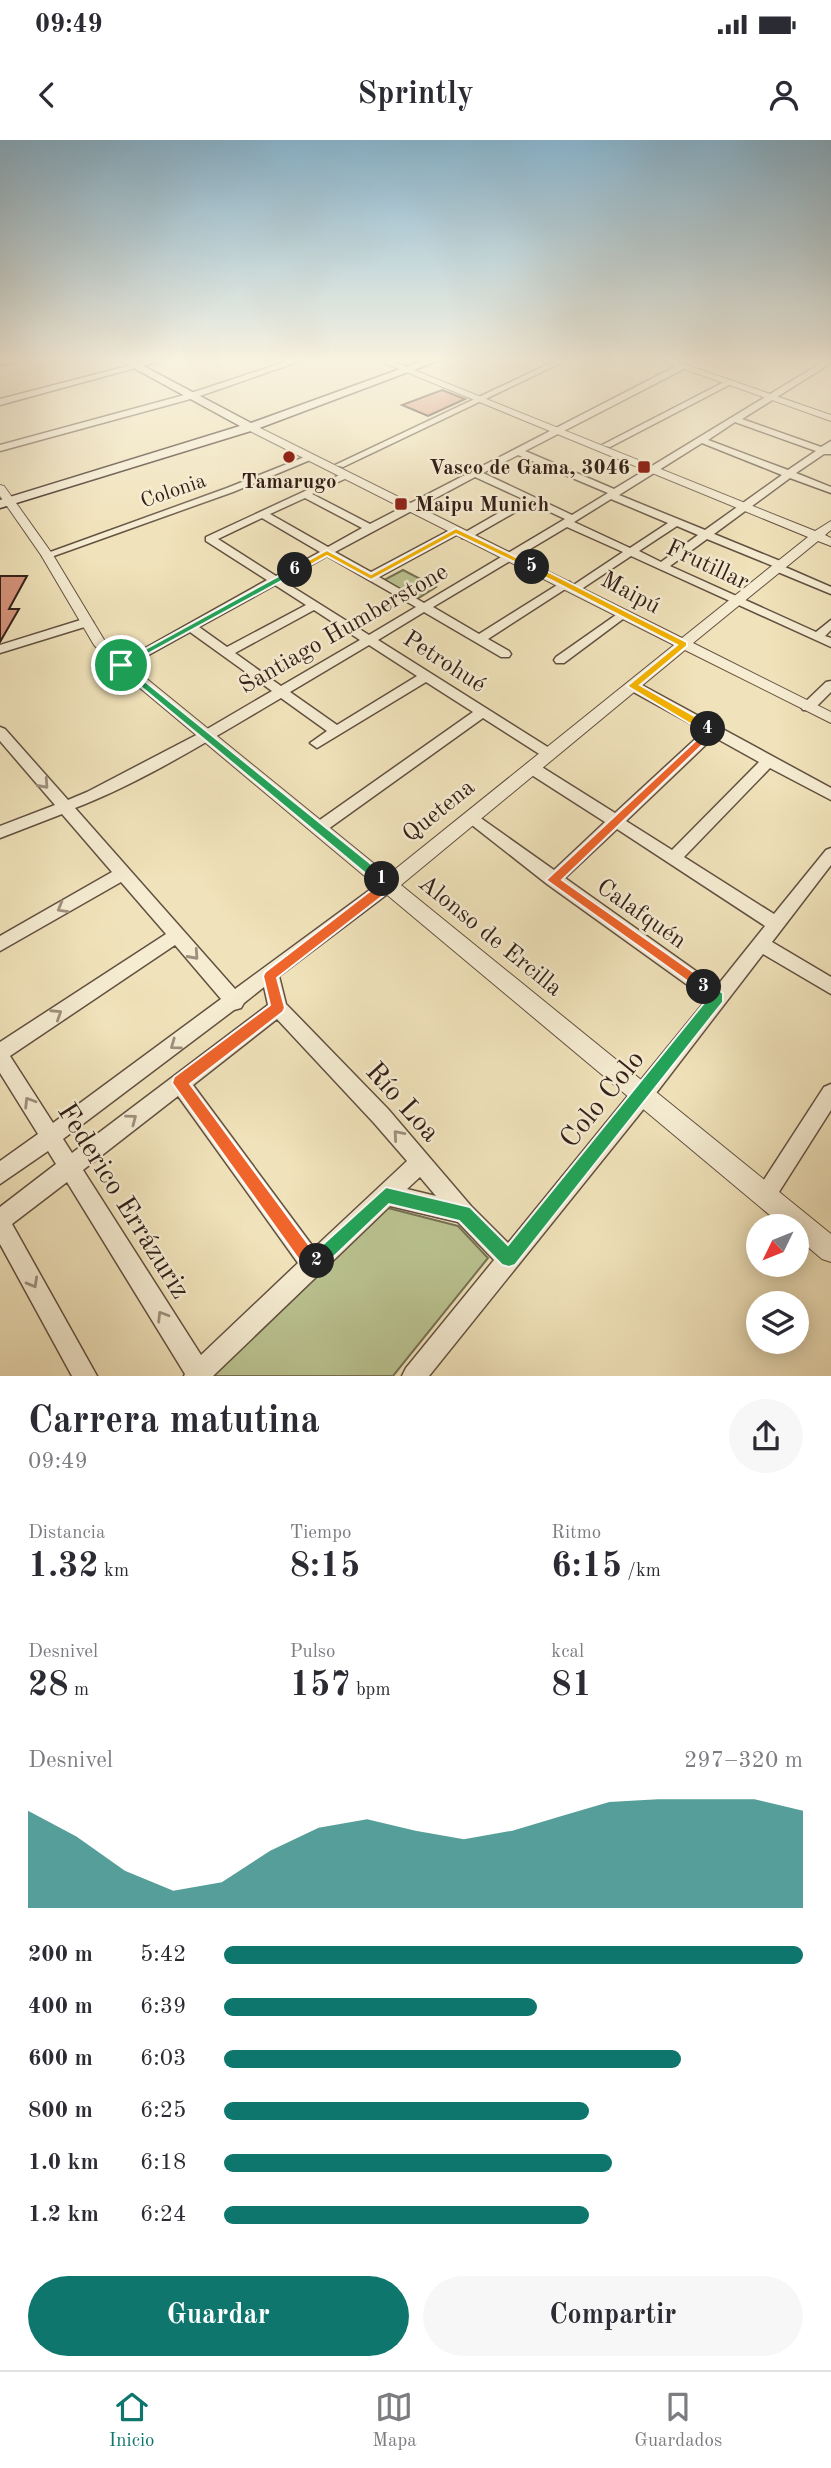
<!DOCTYPE html>
<html lang="es">
<head>
<meta charset="utf-8">
<style>
  :root { --surface:#fff; --page:#f7f7f7; --text:#2b2b33; --muted:#7c7c81; --line:#e1e1e2; --accent:#0f766e }
  body { margin:0; font-family:"Old Standard TT",serif; background:var(--page); color:var(--text); height:100vh; display:flex; flex-direction:column; font-size:26px; white-space:nowrap }
  * { box-sizing:border-box; margin:0 }
  p { font-size:23px; color:var(--muted) }
  .icon { flex:none; width:38px; height:38px; fill:none; stroke:currentColor; stroke-width:2; stroke-linecap:round; stroke-linejoin:round }
  .map { position:relative; height:1236px; overflow:hidden }
  .drawer { display:flex; flex-direction:column; background:var(--surface); flex:1 }
  .drawer>* { flex:none }
  .needle { width:46px; rotate:227deg }
  .buttons { position:absolute; left:746px; top:1074px; display:grid; gap:14px }
  .buttons a { display:grid; place-items:center; width:63px; height:63px; border-radius:50%; background:var(--surface); box-shadow:0 4px 18px #0003; font-size:35px }
  .pin { position:absolute; display:grid; place-items:center; width:60px; height:60px; color:#fff; margin:-30px; border:4px solid #fff; border-radius:50%; box-shadow:0 2px 7px #0007 }
  .km { position:absolute; width:35px; height:35px; margin:-18px; border-radius:50%; background:#222; color:#fff; font-size:19px; line-height:35px; text-align:center }
  .round { display:grid; place-items:center; flex:none; width:74px; height:74px; border-radius:37px; background:var(--page) }
  .headline { display:flex; align-items:center; justify-content:space-between; height:119px; padding:0 28px }
  h1 { font-size:38px; font-weight:600; line-height:52px }
  .stats { display:grid; grid-template-columns:repeat(3,1fr); gap:10px; height:119px; padding:7px 28px }
  .stats div { display:grid; align-content:center }
  .stats b { font-size:35px; font-weight:600 }
  .stats small { font-size:19px; font-weight:400 }
  .stats p { font-size:19px }
  .chart { height:196px; padding:14px 28px }
  .chart p { display:flex; justify-content:space-between }
  .chart svg { width:100%; height:126px; margin-top:7px; fill:var(--accent); opacity:.7 }
  .button { display:flex; gap:14px; margin-top:auto; padding:14px 28px }
  .button a { flex:1; height:80px; border-radius:42px; background:var(--accent); color:#fff; font-size:28px; font-weight:600; line-height:80px; text-align:center }
  .button a+a { background:var(--page); color:var(--text) }
  ul { padding:0 28px; list-style:none; font-size:23px }
  li { display:grid; grid-template-columns:112px 84px 1fr; align-items:center; height:52px }
  li i { height:18px; border-radius:9px; background:var(--accent) }
  .status { display:flex; justify-content:space-between; align-items:center; height:49px; padding:0 35px; background:var(--surface); direction:ltr }
  .status svg { height:19px; fill:currentColor }
  header { display:flex; justify-content:space-between; align-items:center; height:91px; padding:0 28px; background:var(--surface); font-size:32px; font-weight:600 }
  .tab-bar { display:flex; justify-content:space-around; align-items:center; height:98px; border-top:2px solid var(--line); background:var(--surface); font-size:19px; color:var(--muted) }
  .tab-bar a { display:grid; justify-items:center; gap:4px }
  .tab-bar .current { color:var(--accent) }
  .map>svg:first-child { display:block }
  .green { fill:#bac390; stroke:#767154; stroke-width:2 }
  .building { fill:#d6937b; stroke:#331f18; stroke-width:2 }
  .lines { fill:none; stroke-linecap:round; stroke-linejoin:round }
  .minor-casing { stroke:#625040; stroke-width:3 }
  .tertiary-casing { stroke:#625040; stroke-width:2 }
  .secondary-casing { stroke:#331f18; stroke-width:3 }
  .minor { fill:#f5ecd2; fill-rule:evenodd }
  .tertiary { fill:#f5ecd2; fill-rule:evenodd }
  .secondary { fill:#f5ecd2; fill-rule:evenodd }
  .oneway { stroke:#9e907e }
  .split-1 { fill:#22a559; stroke:#fff; stroke-width:2 }
  .split-2 { fill:#f0652b; stroke:#fff; stroke-width:2 }
  .split-3 { fill:#22a559; stroke:#fff; stroke-width:2 }
  .split-4 { fill:#f0652b; stroke:#fff; stroke-width:2 }
  .split-5 { fill:#f5b400; stroke:#fff; stroke-width:2 }
  .split-6 { fill:#f5b400; stroke:#fff; stroke-width:2 }
  .split-7 { fill:#22a559; stroke:#fff; stroke-width:2 }
  .poi-dot { fill:#8f2418; stroke:#f5ecd2; stroke-width:2.5 }
  .labels { text-anchor:middle; stroke-width:5; stroke-linejoin:round; paint-order:stroke }
  .far-poi-label { font-size:21px; font-weight:bold; fill:#331f18; stroke:#f5ecd2; text-anchor:end }
  .far-street-label { font-size:21px; fill:#331f18; stroke:#f5ecd2 }
  .street-label { font-size:24px; fill:#331f18; stroke:#f5ecd2 }
  .near-street-label { font-size:28px; fill:#331f18; stroke:#f5ecd2 }
</style>
</head>
<body>
<div class="status"><b>09:49</b><svg viewBox="0 0 49 12"><path d="M0 12V9h3v3zM5 12V6h3v6zM10 12V3h3v9zM15 12V0h3v12zM26 1h20v11H26zM47 4h2v5h-2z"/></svg></div>
<header><svg class="icon" aria-label="back" viewBox="0 0 24 24"><path d="M15 5l-7 7 7 7"/></svg>Sprintly<svg class="icon" aria-label="person" viewBox="0 0 24 24"><circle cx="12" cy="8" r="4"/><path d="M4 21q1-7 8-7t8 7"/></svg></header>
<div class="map">
<svg width="831" height="1236" viewBox="0 0 831 1236">
  <rect width="100%" height="100%" fill="#f0e2ba"/>
  <filter id="stains"><feTurbulence type="fractalNoise" baseFrequency=".00286" numOctaves="4"/><feColorMatrix values="0 0 0 0 .2 0 0 0 0 .09 0 0 0 0 .02 0 0 0 .5 -.17"/></filter>
  <radialGradient id="worn" r=".72"><stop offset=".6" stop-color="#630" stop-opacity="0"/><stop offset="1" stop-color="#630" stop-opacity=".3"/></radialGradient>
  <g class="green">
    <polygon points="403,430 436,447 417,459 384,440"/>
    <polygon points="388,1068 458,1086 488,1118 393,1236 212,1236"/>
  </g>
  <g class="building">
    <polygon points="442,250 465,259 428,276 402,265"/>
    <polygon points="0,436 27,436 9,469 19,469 0,502"/>
  </g>
  <g class="lines">
    <g class="minor-casing">
      <g id="minor">
        <polygon points="17,220 16,222 0,225 0,221"/>
        <polygon points="151,220 164,220 0,265 0,259"/>
        <polygon points="291,220 303,220 194,258 0,311 0,305 188,254"/>
        <polygon points="557,220 567,220 343,327 335,325"/>
        <path d="M826 220H831V223L742 279 821 307 831 301V314H824L796 333 831 347V353L790 338 714 394 785 423V427L831 447V454L773 430V426L707 399 670 426 816 492 831 480V490L825 496 831 498V507L631 416 580 450H572V446L623 412 567 387 433 467 479 494 562 442H570V446L488 499 509 511 511 514 509 517H501L424 472 378 500 554 611 556 614 554 617H544L483 578 324 692H314L311 688 314 684 473 572 426 542 317 608 310 603 327 591 281 558C216 596 145 641 75 668L235 849 382 741 388 739 394 741 396 745 394 749 279 836 286 864 388 969 471 1066 508 1103 707 859 547 744 463 678 465 674H475L554 730 605 682 527 632 525 628 527 624H537L615 673 704 591 628 549 627 546 628 543H638L831 648V660L770 628 684 717 774 774 826 710 831 708V725L772 802 831 837V854L763 814 650 961 429 1236H402L406 1228 494 1120 458 1082 390 1066 213 1236H184L185 1234 67 1042 12 1084 97 1236H72L0 1104V1067L56 1024 48 1011 0 1044V1021L38 994 0 933V902L166 794 121 742 0 811V796L112 732 62 674 0 698V686L55 665 0 601V587L5 589 68 660 87 652 202 592 272 551 190 492 125 528H117L115 525 267 440 206 401V397L346 332 351 335 349 337 312 354 370 384 676 226H682V230L525 311 614 349ZM735 282 816 311 788 330 708 300ZM702 303 782 335 705 390 619 355ZM518 315 608 353 572 375 483 333ZM475 337 523 359 462 394V398H470L531 363 565 379 424 463 379 437 460 393V389H452L371 432 335 412ZM305 358 362 388 328 407 270 374ZM611 359 668 383 630 408 574 382ZM262 378 320 412 276 436 218 399ZM677 386 698 395 661 422 639 411ZM327 416 416 467 369 495 283 441ZM275 445 306 465 227 507 199 487ZM314 470 360 500 281 546 235 513ZM369 505 417 536 337 585 290 552ZM714 597 759 622 672 710 626 681ZM617 689 765 786 717 846 565 738ZM175 805 221 859 53 983 10 916ZM264 847 268 865 72 1013 63 999 234 870 241 868 244 863ZM277 879 374 983 407 1021 314 1108 193 945ZM178 956 298 1123 201 1215 83 1030ZM420 1037 436 1056 407 1049Z"/>
        <polygon points="724,242 731,244 610,307 602,305"/>
        <polygon points="307,316 315,318 233,352 51,417 43,417 42,415 227,348"/>
        <polygon points="623,470 629,474 627,476 564,523 556,523 554,520 556,517"/>
        <polygon points="87,478 93,482 91,485 0,513 0,505"/>
        <polygon points="831,541 831,552 813,570 803,570 801,567 803,564 826,542"/>
        <polygon points="831,944 831,970 772,1063 765,1066 758,1063 755,1056 758,1049 824,947"/>
      </g>
    </g>
    <g class="tertiary-casing">
      <g id="tertiary">
        <polygon points="377,220 389,220 815,391 831,381 831,390 825,395 831,398 831,406 818,401 693,503 831,572 831,583 685,510 401,745 831,1094 831,1122 822,1119 796,1097 796,1087 784,1087 116,528 94,505 41,415 0,356 0,345 4,346 53,415 106,503 126,522 388,735 674,505 246,289 246,285 254,285 682,498 808,397"/>
        <polygon points="659,220 672,220 831,275 831,281"/>
      </g>
    </g>
    <g class="secondary-casing">
      <polygon id="secondary" points="119,220 132,220 251,283 425,220 440,220 254,290 0,368 0,360 240,286"/>
    </g>
    <use href="#minor" class="minor"/>
    <use href="#tertiary" class="tertiary"/>
    <use href="#secondary" class="secondary"/>
  </g>
  <defs><path id="oneway-chevron" d="M-2-3.5L2.5 0L-2 3.5" fill="none" stroke-width="1.6" stroke-linecap="round" stroke-linejoin="round" transform="scale(1.75)"/></defs>
  <g class="oneway">
    <use href="#oneway-chevron" transform="translate(44 644) rotate(48)"/>
    <use href="#oneway-chevron" transform="translate(62 768) rotate(150)"/>
    <use href="#oneway-chevron" transform="translate(194 815) rotate(48)"/>
    <use href="#oneway-chevron" transform="translate(57 874) rotate(-33)"/>
    <use href="#oneway-chevron" transform="translate(175 905) rotate(144)"/>
    <use href="#oneway-chevron" transform="translate(29 962) rotate(-122)"/>
    <use href="#oneway-chevron" transform="translate(132 979) rotate(-37)"/>
    <use href="#oneway-chevron" transform="translate(398 995) rotate(-131)"/>
    <use href="#oneway-chevron" transform="translate(33 1143) rotate(61)"/>
    <use href="#oneway-chevron" transform="translate(162 1176) rotate(-122)"/>
  </g>
  <linearGradient id="sky" x2="0" y2="1"><stop stop-color="#89b8d4"/><stop offset="0.56" stop-color="#f8f2e0"/><stop offset="1" stop-color="#f8f2e0" stop-opacity="0"/></linearGradient>
  <rect width="831" height="393" fill="url(#sky)"/>
  <polygon class="split-1" points="121,522 386,736 386,743 377,743 117,527 116,525"/>
  <polygon class="split-2" points="382,734 393,741 393,748 277,838 285,868 283,872 190,944 315,1113 323,1115 326,1121 323,1127 313,1134 307,1131 172,943 174,937 270,865 263,836 265,832 379,744 375,739"/>
  <polygon class="split-3" points="704,841 723,853 723,862 515,1125 509,1127 502,1125 459,1081 389,1064 323,1127 317,1130 311,1127 308,1121 311,1115 386,1047 470,1067 508,1105 708,858 697,847"/>
  <polygon class="split-4" points="704,586 712,586 717,591 562,740 709,843 709,851 704,853 546,740 705,592"/>
  <polygon class="split-5" points="529,425 535,425 687,502 687,506 640,545 712,586 712,592 704,592 627,546 677,505 529,429"/>
  <polygon class="split-6" points="456,388 537,427 529,429 456,394 371,440 327,416 298,432 291,430 327,410 371,434"/>
  <polygon class="split-7" points="295,427 298,432 124,527 116,525"/>
  <g class="poi-dot">
    <circle cx="289" cy="317" r="7"/>
    <rect x="637" y="320" width="14" height="14" rx="3.5"/>
    <rect x="394" y="357" width="14" height="14" rx="3.5"/>
  </g>
  <g class="labels">
    <g class="far-poi-label">
      <text x="630" y="334">Vasco de Gama, 3046</text>
      <text x="289" y="348" text-anchor="middle">Tamarugo</text>
      <text x="415" y="371" text-anchor="start">Maipu Munich</text>
    </g>
    <g class="far-street-label">
      <text transform="translate(173 350) rotate(-19)" y="7">Colonia</text>
    </g>
    <g class="street-label">
      <text transform="translate(708 424) rotate(25)" y="8">Frutillar</text>
      <text transform="translate(631 452) rotate(28)" y="8">Maipú</text>
      <text transform="translate(343 488) rotate(-30)" y="8">Santiago Humberstone</text>
      <text transform="translate(445 521) rotate(33)" y="8">Petrohué</text>
      <text transform="translate(438 670) rotate(-39)" y="8">Quetena</text>
      <text transform="translate(642 773) rotate(35)" y="8">Calafquén</text>
      <text transform="translate(491 795) rotate(39)" y="8">Alonso de Ercilla</text>
    </g>
    <g class="near-street-label">
      <text transform="translate(601 958) rotate(-51)" y="10">Colo Colo</text>
      <text transform="translate(404 961) rotate(48)" y="10">Río Loa</text>
      <text transform="translate(125 1060) rotate(58)" y="10">Federico Errázuriz</text>
    </g>
  </g>
  <rect width="100%" height="100%" filter="url(#stains)"/>
  <rect width="100%" height="100%" fill="url(#worn)"/>
</svg>
<div class="buttons">
<a><svg class="needle" viewBox="-14 -14 28 28"><path d="M0-13l5 13h-10z" fill="#e53935"/><path d="M0 13l5-13h-10z" fill="#7c7c81"/></svg></a>
<a><svg class="icon" aria-label="layers" viewBox="0 0 24 24"><path d="M12 4l9 5-9 5-9-5zM3 14l9 5 9-5"/></svg></a>
</div>
<div class="pin" style="left:121px;top:525px;background:#1e9e55"><svg class="icon" aria-label="arrive" viewBox="0 0 24 24"><path d="M6 21V4h12l-3 4 3 4H6"/></svg></div>
<b class="km" style="left:382px;top:739px">1</b>
<b class="km" style="left:317px;top:1121px">2</b>
<b class="km" style="left:704px;top:847px">3</b>
<b class="km" style="left:708px;top:589px">4</b>
<b class="km" style="left:532px;top:427px">5</b>
<b class="km" style="left:295px;top:430px">6</b>
</div>
<section class="drawer">
<div class="headline"><div><h1>Carrera matutina</h1><p>09:49</p></div><a class="round"><svg class="icon" aria-label="share" viewBox="0 0 24 24"><path d="M12 15V3M7 8l5-5 5 5M5 13v7h14v-7"/></svg></a></div>
<div class="stats">
<div><p>Distancia</p><b>1.32<small> km</small></b></div>
<div><p>Tiempo</p><b>8:15</b></div>
<div><p>Ritmo</p><b>6:15<small> /km</small></b></div>
</div>
<div class="stats">
<div><p>Desnivel</p><b>28<small> m</small></b></div>
<div><p>Pulso</p><b>157<small> bpm</small></b></div>
<div><p>kcal</p><b>81</b></div>
</div>
<div class="chart"><p><span>Desnivel</span>297–320 m</p>
<svg viewBox="0 0 160 44" preserveAspectRatio="none"><path d="M0 44V10L10 19L20 31L30 38L40 35L50 24L60 16L70 13L80 17L90 20L100 17L110 12L120 7L130 6L140 6L150 6L160 10V44z"/></svg>
</div>
<ul>
<li><b>200 m</b>5:42<i style="width:100%"></i></li>
<li><b>400 m</b>6:39<i style="width:54%"></i></li>
<li><b>600 m</b>6:03<i style="width:79%"></i></li>
<li><b>800 m</b>6:25<i style="width:63%"></i></li>
<li><b>1.0 km</b>6:18<i style="width:67%"></i></li>
<li><b>1.2 km</b>6:24<i style="width:63%"></i></li>
</ul>
<div class="button"><a>Guardar</a><a>Compartir</a></div>
</section>
<nav class="tab-bar">
<a class="current"><svg class="icon" aria-label="home" viewBox="0 0 24 24"><path d="M3 11l9-7 9 7M6 9v11h12V9"/></svg>Inicio</a>
<a><svg class="icon" aria-label="map" viewBox="0 0 24 24"><path d="M3 6l6-2 6 2 6-2v14l-6 2-6-2-6 2zM9 4v14M15 6v14"/></svg>Mapa</a>
<a><svg class="icon" aria-label="saved" viewBox="0 0 24 24"><path d="M7 4h10v16l-5-4-5 4z"/></svg>Guardados</a>
</nav>
</body>
</html>
